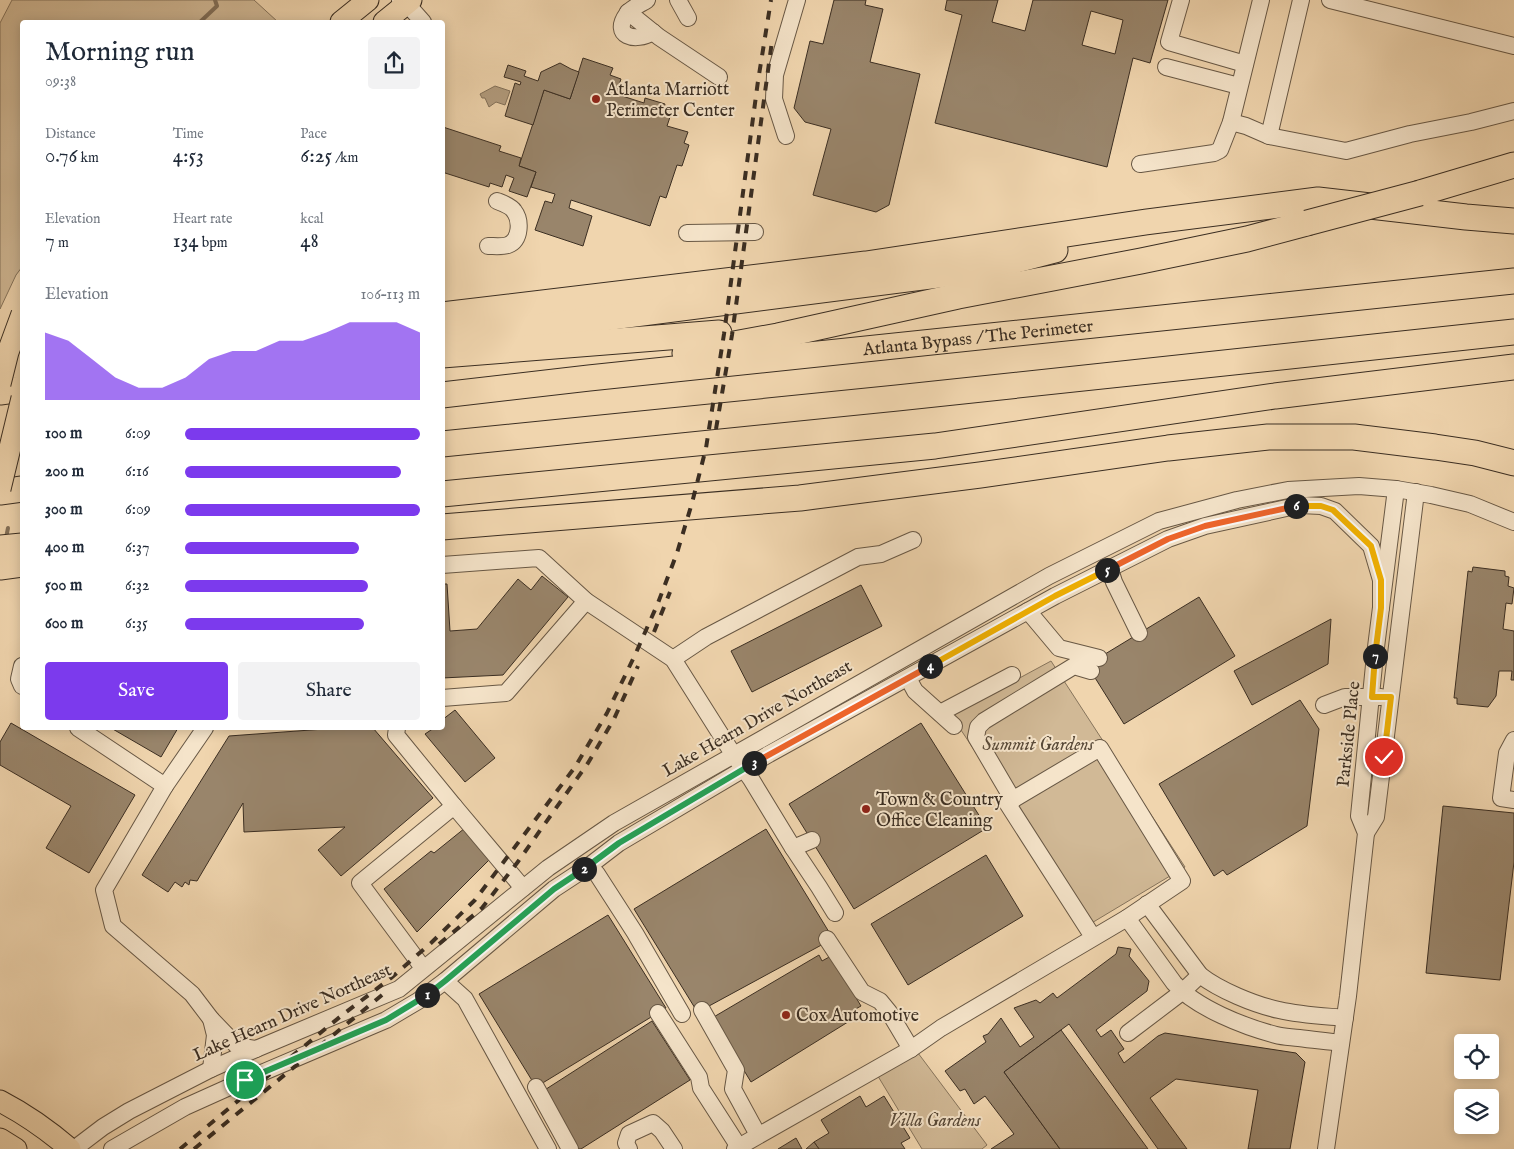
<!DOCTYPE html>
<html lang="en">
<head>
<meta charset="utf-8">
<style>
  :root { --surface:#fff; --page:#f2f2f3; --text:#1f2937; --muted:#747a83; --accent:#7c3aed }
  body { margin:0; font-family:"IM FELL English",serif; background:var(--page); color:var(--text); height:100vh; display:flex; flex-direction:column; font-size:19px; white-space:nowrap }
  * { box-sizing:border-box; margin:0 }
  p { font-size:16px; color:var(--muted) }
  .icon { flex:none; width:28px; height:28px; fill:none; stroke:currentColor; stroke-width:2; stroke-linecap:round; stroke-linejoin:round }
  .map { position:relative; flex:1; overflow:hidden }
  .drawer { position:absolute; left:20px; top:20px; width:425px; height:710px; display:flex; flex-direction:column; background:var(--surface); border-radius:5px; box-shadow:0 2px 12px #0003 }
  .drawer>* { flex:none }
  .tools { position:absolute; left:1454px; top:1034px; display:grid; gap:10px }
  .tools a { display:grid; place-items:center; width:45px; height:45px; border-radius:5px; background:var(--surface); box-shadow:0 2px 12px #0003; font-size:25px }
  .pin { position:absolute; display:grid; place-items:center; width:42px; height:42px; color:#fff; margin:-21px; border:2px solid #fff; border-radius:50%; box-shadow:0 1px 5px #0007 }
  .km { position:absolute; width:25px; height:25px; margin:-12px; border-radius:50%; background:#222; color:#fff; font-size:14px; line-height:25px; text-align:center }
  .round { display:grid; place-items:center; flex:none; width:52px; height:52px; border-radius:5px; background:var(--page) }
  .overview { display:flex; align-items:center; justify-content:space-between; height:85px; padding:0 25px }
  h1 { font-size:28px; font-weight:600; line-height:38px }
  .stats { display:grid; grid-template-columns:repeat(3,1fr); gap:8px; height:85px; padding:5px 25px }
  .stats div { display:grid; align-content:center }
  .stats b { font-size:21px; font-weight:600 }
  .stats small { font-size:14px; font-weight:400 }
  .stats p { font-size:14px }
  .chart { height:140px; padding:10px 25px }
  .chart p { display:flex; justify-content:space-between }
  .chart svg { width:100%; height:90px; margin-top:5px; fill:var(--accent); opacity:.7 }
  .action { display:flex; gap:10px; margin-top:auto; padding:10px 25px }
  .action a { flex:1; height:58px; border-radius:5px; background:var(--accent); color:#fff; font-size:20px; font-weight:600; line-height:58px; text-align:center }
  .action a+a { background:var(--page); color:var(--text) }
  ul { padding:0 25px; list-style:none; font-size:16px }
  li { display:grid; grid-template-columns:80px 60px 1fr; align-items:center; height:38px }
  li i { height:12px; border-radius:6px; background:var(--accent) }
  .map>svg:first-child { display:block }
  .green { fill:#d1b996; stroke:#86745c }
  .water { fill:#b29c7e; stroke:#827059 }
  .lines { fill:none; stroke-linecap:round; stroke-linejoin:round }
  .stream { stroke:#827059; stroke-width:4 }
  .building { fill:#99856b; stroke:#3b2e22; fill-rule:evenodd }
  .minor-casing { stroke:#685845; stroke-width:18 }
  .major-casing { stroke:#3b2e22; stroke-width:23 }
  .highway-casing { stroke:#3b2e22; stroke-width:27 }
  .minor { stroke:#f5e4ca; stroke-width:16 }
  .major { stroke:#f0d5ae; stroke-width:21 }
  .highway { stroke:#f0d5ae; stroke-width:25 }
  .rail { stroke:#3b2e22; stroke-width:4; stroke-dasharray:9 9; stroke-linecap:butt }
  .major-bridge-casing { stroke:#3b2e22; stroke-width:23; stroke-linecap:butt }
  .highway-bridge-casing { stroke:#3b2e22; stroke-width:27; stroke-linecap:butt }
  .major-bridge { stroke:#f0d5ae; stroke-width:21 }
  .highway-bridge { stroke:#f0d5ae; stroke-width:25 }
  .split-1-casing { stroke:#fff; stroke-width:10 }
  .split-2-casing { stroke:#fff; stroke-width:10 }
  .split-3-casing { stroke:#fff; stroke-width:10 }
  .split-4-casing { stroke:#fff; stroke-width:10 }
  .split-5-casing { stroke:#fff; stroke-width:10 }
  .split-6-casing { stroke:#fff; stroke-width:10 }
  .split-7-casing { stroke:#fff; stroke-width:10 }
  .split-8-casing { stroke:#fff; stroke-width:10 }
  .split-1 { stroke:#22a559; stroke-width:6 }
  .split-2 { stroke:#22a559; stroke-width:6 }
  .split-3 { stroke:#22a559; stroke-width:6 }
  .split-4 { stroke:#f0652b; stroke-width:6 }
  .split-5 { stroke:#f5b400; stroke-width:6 }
  .split-6 { stroke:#f0652b; stroke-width:6 }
  .split-7 { stroke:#f5b400; stroke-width:6 }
  .split-8 { stroke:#f5b400; stroke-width:6 }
  .poi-dot { fill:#8f2418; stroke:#f5e4ca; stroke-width:2 }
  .labels { text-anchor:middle; stroke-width:4; stroke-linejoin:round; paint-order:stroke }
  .poi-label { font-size:18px; fill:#3b2e22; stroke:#f5e4ca; text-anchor:start }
  .street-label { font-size:18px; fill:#3b2e22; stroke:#f5e4ca }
  .park-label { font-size:18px; font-style:italic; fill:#594a39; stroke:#f5e4ca }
</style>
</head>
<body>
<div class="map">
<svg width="1514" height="1149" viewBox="0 0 1514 1149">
  <rect width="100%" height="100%" fill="#f0d5ae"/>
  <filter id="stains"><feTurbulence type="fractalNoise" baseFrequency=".004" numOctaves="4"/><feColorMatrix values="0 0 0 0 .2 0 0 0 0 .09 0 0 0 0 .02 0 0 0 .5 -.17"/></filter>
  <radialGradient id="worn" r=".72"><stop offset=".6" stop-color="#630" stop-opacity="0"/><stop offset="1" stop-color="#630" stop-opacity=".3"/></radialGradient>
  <g class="green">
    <polygon points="12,0 254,0 278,22 22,22 22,267 16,275 0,309 0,23"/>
    <polygon points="1051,661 1185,867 1090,924 951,715"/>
    <polygon points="912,1045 987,1145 982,1149 922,1149 873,1068"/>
  </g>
  <polygon class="water" points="495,86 510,91 505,105 496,102 489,107 485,98 482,98 480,94"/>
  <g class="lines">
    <g class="stream">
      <polyline points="200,22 217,6 215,0"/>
      <polyline points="6,538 8,528"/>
    </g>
  </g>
  <g class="building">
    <polygon points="834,0 866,0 865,5 883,9 870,62 920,74 889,205 876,212 813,195 831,129 805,122 794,108 810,41 823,44"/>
    <path d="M947 0H998L992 22 1025 31 1033 0H1168L1150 63 1133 58 1107 167 935 123 962 15 945 10ZM1091 11 1123 20 1115 54 1082 45Z"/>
    <polygon points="583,58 613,68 610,75 621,79 616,94 644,103 645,98 665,104 664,108 672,111 667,126 688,132 684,143 689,145 682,166 677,165 666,198 660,196 650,226 571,200 569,208 592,216 583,246 535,230 545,201 552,203 555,194 531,187 536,172 519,166 544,90 570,99"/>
    <polygon points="560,63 571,69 579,72 570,99 544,90 533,125 505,116 515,83 520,85 521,82 504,77 508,65 526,71 524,76 538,81 541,72"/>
    <polygon points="443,127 501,146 499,151 521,158 519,166 536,172 527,197 509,191 514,178 506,175 502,187 490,183 489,187 442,172"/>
    <polygon points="1473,567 1505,571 1505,576 1509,577 1508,586 1514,588 1512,604 1506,603 1503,629 1514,631 1514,680 1511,680 1512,671 1499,671 1496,696 1488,707 1457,704 1457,698 1454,698 1468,571 1472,572"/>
    <polygon points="542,576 568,597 503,675 442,678 442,584 447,584 450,631 477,629 518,579 531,590"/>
    <polygon points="861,585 882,626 752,692 731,651"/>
    <polygon points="1199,597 1235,656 1124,724 1087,665"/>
    <polygon points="1331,619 1328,664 1252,705 1234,671"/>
    <polygon points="1300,700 1319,729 1307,826 1227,875 1223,870 1214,876 1159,784"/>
    <polygon points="455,710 495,758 465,782 425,734 434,728 442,728 442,720"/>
    <polygon points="11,723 135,795 89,873 46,848 71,806 0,765 0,742"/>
    <polygon points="921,723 987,828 854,909 789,804"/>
    <polygon points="111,728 178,728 161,757"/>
    <polygon points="338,728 373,728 433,798 341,876 318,850 345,827 244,832 243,803 197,881 190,880 189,885 185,882 182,887 175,882 168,892 142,875 229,736"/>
    <polygon points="1443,806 1514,813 1514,862 1500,980 1426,973"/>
    <polygon points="465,828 491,858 417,932 384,889 431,851 434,853"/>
    <polygon points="766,829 829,932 827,942 709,1006 698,1013 634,909"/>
    <polygon points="986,855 1023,916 908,985 871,924"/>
    <polygon points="608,915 666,1008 536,1087 479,994"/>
    <polygon points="1118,947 1131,949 1129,956 1149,981 1147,991 1096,1030 1101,1037 1111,1030 1124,1049 1118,1053 1124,1063 1158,1036 1165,1033 1296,1053 1305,1062 1290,1149 1248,1149 1258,1090 1176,1079 1150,1098 1187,1149 1158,1149 1069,1024 1004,1072 1060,1149 991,1149 1014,1134 985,1096 974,1104 965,1089 960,1091 945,1071 986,1042 983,1036 988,1034 1001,1018 1020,1047 1034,1037 1014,1008 1036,1000 1040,1003 1053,993 1057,998 1116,954"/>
    <polygon points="819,955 822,961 831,956 861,1006 852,1011 856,1017 751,1082 712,1018"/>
    <polygon points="652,1021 690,1080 581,1149 576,1149 540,1093"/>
    <polygon points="1061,1030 1148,1149 1060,1149 1004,1072"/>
    <polygon points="860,1096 866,1107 884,1096 910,1138 901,1143 905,1149 819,1149 814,1142 829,1133 821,1120"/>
    <polygon points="796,1138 802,1149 778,1149"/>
    <polygon points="814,1142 819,1149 806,1149"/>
  </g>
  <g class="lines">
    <g class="minor-casing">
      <g id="minor">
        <polyline points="400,0 407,4 423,22"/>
        <path d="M647 0C641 4 631 8 627 14 611 36 635 43 653 32"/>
        <polyline points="678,0 688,18"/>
        <polyline points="1181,0 1169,42 1245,64"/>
        <polyline points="1330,0 1514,46"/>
        <polyline points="628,12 659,37 719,77"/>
        <polyline points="1166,67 1239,86"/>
        <polyline points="1231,122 1246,126 1269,136 1301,0"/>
        <polyline points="786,136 774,99 775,75 797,0"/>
        <polyline points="1269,136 1346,151 1410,134 1471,122 1514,111"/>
        <polyline points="1140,164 1214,153 1220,150 1231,122 1261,0"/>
        <polyline points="687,233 755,232"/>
        <path d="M488 246C494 246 503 247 508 245 521 240 521 220 514 211 511 206 502 203 497 201"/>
        <polyline points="442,565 539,558 586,601 673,659 733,754 751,779 793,848 819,887 835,913"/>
        <polyline points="1110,569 1114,582 1139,633"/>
        <polyline points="1028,611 1059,648 1099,658"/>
        <polyline points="673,659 706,637 858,557 881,554 913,540"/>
        <polyline points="22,666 19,679 22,686"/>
        <polyline points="908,678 915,691 954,726"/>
        <polyline points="442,698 506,693 586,601"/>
        <polyline points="1324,705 1345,697 1381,697"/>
        <polyline points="940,713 1012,675"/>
        <polyline points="78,728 165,786"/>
        <polyline points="205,728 165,786 104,890 113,926 192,994 211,1019 237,1046 256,1049"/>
        <polyline points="397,728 396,735 454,806"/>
        <polyline points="1514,740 1507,753 1501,798 1514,800"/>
        <polyline points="1013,800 976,737 978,727 984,721 1074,666 1091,671"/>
        <polyline points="1366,833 1376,817 1416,492"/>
        <polyline points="793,848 812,840"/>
        <polyline points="589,866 597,874 635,933 682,1014"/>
        <path d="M1147 904 1200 975C1219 990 1255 1005 1279 1010 1300 1015 1323 1016 1345 1018"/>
        <path d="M1127 918 1174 983C1196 1008 1245 1027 1276 1035 1283 1037 1292 1037 1299 1038 1313 1040 1327 1041 1341 1043"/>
        <polyline points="827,939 862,992 880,1001 889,1012 911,1049"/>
        <polyline points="423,968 360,883 454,806 523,888"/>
        <polyline points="445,981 465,999 548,1149"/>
        <polyline points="702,1010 736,1070 733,1089 758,1135"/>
        <polyline points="658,1013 699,1077 701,1088 739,1147"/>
        <polyline points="211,1019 215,1035 211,1069"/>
        <polyline points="1128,1033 1182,992 1200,975"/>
        <polyline points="536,1087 570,1149"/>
        <polyline points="74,1149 103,1127 129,1111 211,1069 256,1049 399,989 548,868 614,823 1049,576 1159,521 1237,500 1288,490 1359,486 1396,489 1431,495 1470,504 1514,522"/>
        <polyline points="112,1149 185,1107 245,1080 386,1020 418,1001 445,981 554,889 589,866 619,843 769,754 1055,596 1168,539 1205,526 1300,505 1321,506 1335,511 1371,546 1381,580 1381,608"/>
        <polyline points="629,1149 626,1143 629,1134 653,1123 662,1131 674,1149"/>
        <polyline points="735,1149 911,1049 941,1028 1127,918 1182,881 1100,748 1007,803 1093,937"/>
        <polyline points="1326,1149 1348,996 1366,833 1359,816 1375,655 1396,489"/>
      </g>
    </g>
    <g class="major-casing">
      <g id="major">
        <polyline points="341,22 368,0"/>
        <polyline points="384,22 411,0"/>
        <path d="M0 1101C25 1114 48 1130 70 1149"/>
        <polyline points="0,1139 16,1149"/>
      </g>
    </g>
    <g class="highway-casing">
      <g id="highway">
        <polyline points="1420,193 1514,165"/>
        <polyline points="442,315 866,264 1146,222 1318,200 1466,217 1514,221"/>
        <polyline points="442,339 977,270 1055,250"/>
        <polyline points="685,353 778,336 958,296 1141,261 1247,239 1307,223"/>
        <polyline points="442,355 719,333"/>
        <polyline points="0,366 22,365"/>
        <polyline points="0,392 22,389"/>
        <path id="s1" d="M442 395 589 378 1514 281"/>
        <polyline points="442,444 897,398 1514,332"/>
        <polyline points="0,492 22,489"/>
        <polyline points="442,494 935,446 1275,396 1514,367"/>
        <polyline points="442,527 800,498 980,475 1168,448 1268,437 1354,437 1435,447 1475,453 1514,463"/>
        <polyline points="0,548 22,546"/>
        <polyline points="0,567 22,564"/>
      </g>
    </g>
    <use href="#minor" class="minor"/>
    <use href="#major" class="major"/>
    <use href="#highway" class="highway"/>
    <g class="rail">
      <polyline points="716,429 732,335 772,41"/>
      <polyline points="654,632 670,592"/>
      <polyline points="439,944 482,908 517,863 588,763 614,719 638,666"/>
      <polyline points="180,1149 269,1075 341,1016 391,978 431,943 475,900 575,767 607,713 635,655 658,603 677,553 692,503 706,448 724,334 758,81 771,0"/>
      <polyline points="194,1149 387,991"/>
    </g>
    <g class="major-bridge-casing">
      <g id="major-bridge">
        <polyline points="0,384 8,352 22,314"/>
        <polyline points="0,489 22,398"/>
      </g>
    </g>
    <g class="highway-bridge-casing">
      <polyline id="highway-bridge" points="1307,223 1420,193"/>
    </g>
    <use href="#major-bridge" class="major-bridge"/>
    <use href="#highway-bridge" class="highway-bridge"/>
  </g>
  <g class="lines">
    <g class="split-1-casing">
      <polyline id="split-1" points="245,1080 386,1020 427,995"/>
    </g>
    <g class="split-2-casing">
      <polyline id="split-2" points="427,995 445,981 554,889 584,869"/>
    </g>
    <g class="split-3-casing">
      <polyline id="split-3" points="584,869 619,843 754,763"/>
    </g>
    <g class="split-4-casing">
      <polyline id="split-4" points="754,763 930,666"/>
    </g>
    <g class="split-5-casing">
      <polyline id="split-5" points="930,666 1055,596 1107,570"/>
    </g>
    <g class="split-6-casing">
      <polyline id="split-6" points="1107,570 1168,539 1205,526 1296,506"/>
    </g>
    <g class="split-7-casing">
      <polyline id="split-7" points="1296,506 1321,506 1333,510 1371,546 1381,580 1381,608 1375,656"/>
    </g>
    <g class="split-8-casing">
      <polyline id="split-8" points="1375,656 1372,697 1391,697 1384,757"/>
    </g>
    <use href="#split-1" class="split-1"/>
    <use href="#split-2" class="split-2"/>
    <use href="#split-3" class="split-3"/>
    <use href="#split-4" class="split-4"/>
    <use href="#split-5" class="split-5"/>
    <use href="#split-6" class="split-6"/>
    <use href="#split-7" class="split-7"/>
    <use href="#split-8" class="split-8"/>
  </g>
  <g class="poi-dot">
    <circle cx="596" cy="99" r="5"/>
    <circle cx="866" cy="809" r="5"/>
    <circle cx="786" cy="1015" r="5"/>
  </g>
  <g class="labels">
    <g class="poi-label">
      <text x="606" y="95">Atlanta Marriott<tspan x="606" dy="21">Perimeter Center</tspan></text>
      <text x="876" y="805">Town &amp; Country<tspan x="876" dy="21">Office Cleaning</tspan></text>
      <text x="796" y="1021">Cox Automotive</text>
    </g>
    <g class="street-label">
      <text dy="6" stroke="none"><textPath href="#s1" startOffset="539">Atlanta Bypass / The Perimeter</textPath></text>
      <text transform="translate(757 718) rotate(-30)" y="6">Lake Hearn Drive Northeast</text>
      <text transform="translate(1348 734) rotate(-84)" y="6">Parkside Place</text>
      <text transform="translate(292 1012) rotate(-24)" y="6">Lake Hearn Drive Northeast</text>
    </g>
    <g class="park-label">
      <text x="1038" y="750">Summit Gardens</text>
      <text x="935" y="1126">Villa Gardens</text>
    </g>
  </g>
  <rect width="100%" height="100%" filter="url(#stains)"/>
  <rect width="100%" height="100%" fill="url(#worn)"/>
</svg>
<div class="tools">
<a><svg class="icon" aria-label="locate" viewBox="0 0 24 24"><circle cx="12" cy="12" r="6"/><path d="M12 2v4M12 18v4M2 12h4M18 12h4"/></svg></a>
<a><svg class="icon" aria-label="layers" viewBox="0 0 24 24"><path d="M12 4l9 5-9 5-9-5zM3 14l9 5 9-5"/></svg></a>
</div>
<div class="pin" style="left:245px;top:1080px;background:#1e9e55"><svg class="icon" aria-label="arrive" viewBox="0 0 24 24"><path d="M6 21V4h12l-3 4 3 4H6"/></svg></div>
<div class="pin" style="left:1384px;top:757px;background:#d93025"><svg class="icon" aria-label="check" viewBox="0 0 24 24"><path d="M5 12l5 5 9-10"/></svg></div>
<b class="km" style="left:427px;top:995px">1</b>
<b class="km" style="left:584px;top:869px">2</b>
<b class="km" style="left:754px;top:763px">3</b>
<b class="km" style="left:930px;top:666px">4</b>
<b class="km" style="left:1107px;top:570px">5</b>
<b class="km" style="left:1296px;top:506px">6</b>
<b class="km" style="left:1375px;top:656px">7</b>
<section class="drawer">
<div class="overview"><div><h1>Morning run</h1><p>09:38</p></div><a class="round"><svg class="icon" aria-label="share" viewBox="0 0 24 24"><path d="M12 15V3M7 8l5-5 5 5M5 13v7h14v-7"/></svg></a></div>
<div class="stats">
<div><p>Distance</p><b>0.76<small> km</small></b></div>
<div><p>Time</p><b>4:53</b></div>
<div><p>Pace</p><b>6:25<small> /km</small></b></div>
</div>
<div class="stats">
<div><p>Elevation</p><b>7<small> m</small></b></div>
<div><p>Heart rate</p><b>134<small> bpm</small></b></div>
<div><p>kcal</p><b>48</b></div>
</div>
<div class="chart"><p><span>Elevation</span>106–113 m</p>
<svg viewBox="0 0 160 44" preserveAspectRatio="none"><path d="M0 44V11L10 15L20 24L30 33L40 38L50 38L60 33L70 24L80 20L90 20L100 15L110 15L120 11L130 6L140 6L150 6L160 11V44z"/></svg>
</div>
<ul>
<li><b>100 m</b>6:09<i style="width:100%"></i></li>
<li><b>200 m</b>6:16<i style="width:92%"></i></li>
<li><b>300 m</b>6:09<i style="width:100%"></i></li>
<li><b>400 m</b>6:37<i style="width:74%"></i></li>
<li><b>500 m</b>6:32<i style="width:78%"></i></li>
<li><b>600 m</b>6:35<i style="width:76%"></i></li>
</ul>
<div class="action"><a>Save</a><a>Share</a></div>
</section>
</div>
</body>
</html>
